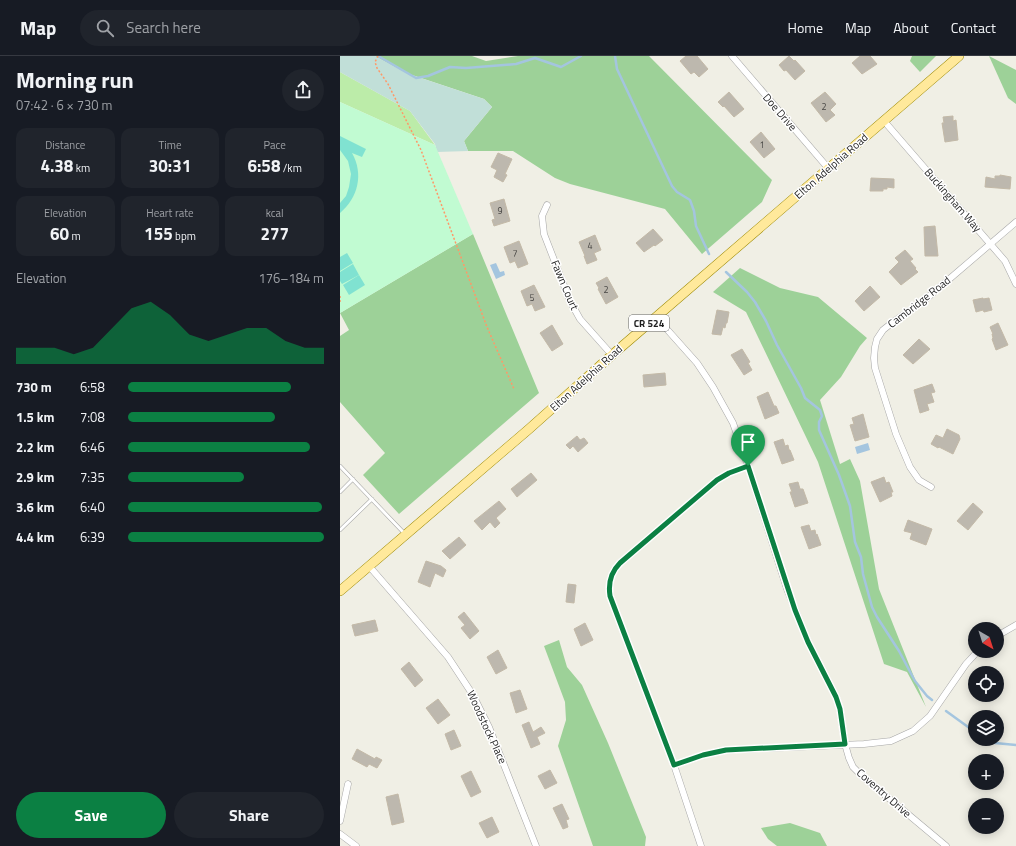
<!DOCTYPE html>
<html lang="en">
<head>
<meta charset="utf-8">
<style>
  :root { --surface:#171b24; --page:#20242c; --text:#f1f3f6; --muted:#9ea1a6; --line:#363941; --accent:#0b8043 }
  body { margin:0; font-family:"Titillium Web",sans-serif; background:var(--page); color:var(--text); height:100vh; display:flex; flex-direction:column; font-size:15px; white-space:nowrap }
  * { box-sizing:border-box; margin:0 }
  p { font-size:13px; color:var(--muted) }
  .icon { flex:none; width:22px; height:22px; fill:none; stroke:currentColor; stroke-width:2; stroke-linecap:round; stroke-linejoin:round }
  .map { position:relative; flex:1; overflow:hidden }
  .sheet { display:flex; flex-direction:column; background:var(--surface); width:340px }
  .sheet>* { flex:none }
  .needle { width:26px; rotate:141deg }
  .controls { position:absolute; left:628px; top:566px; display:grid; gap:8px }
  .controls a { display:grid; place-items:center; width:36px; height:36px; border-radius:50%; background:var(--surface); box-shadow:0 2px 10px #0003; font-size:20px }
  .pin { position:absolute; display:grid; place-items:center; width:34px; height:34px; color:#fff; margin:-41px -17px; border-radius:50% 50% 50% 0; rotate:-45deg; box-shadow:0 0 4px #0007 }
  .pin .icon { rotate:45deg }
  .round { display:grid; place-items:center; flex:none; width:42px; height:42px; border-radius:21px; background:var(--page) }
  .head { display:flex; align-items:center; justify-content:space-between; height:68px; padding:0 16px }
  h1 { font-size:22px; font-weight:700; line-height:30px }
  .figures { display:grid; grid-template-columns:repeat(3,1fr); gap:6px; height:68px; padding:4px 16px }
  .figures div { display:grid; align-content:center; border-radius:10px; background:var(--page); text-align:center }
  .figures b { font-size:17px; font-weight:700 }
  .figures small { font-size:11px; font-weight:400 }
  .figures p { font-size:11px }
  .chart { height:112px; padding:8px 16px }
  .chart p { display:flex; justify-content:space-between }
  .chart svg { width:100%; height:72px; margin-top:4px; fill:var(--accent); opacity:.7 }
  .primary-button { display:flex; gap:8px; margin-top:auto; padding:8px 16px }
  .primary-button a { flex:1; height:46px; border-radius:24px; background:var(--accent); color:#fff; font-size:16px; font-weight:700; line-height:46px; text-align:center }
  .primary-button a+a { background:var(--page); color:var(--text) }
  ul { padding:0 16px; list-style:none; font-size:13px }
  li { display:grid; grid-template-columns:64px 48px 1fr; align-items:center; height:30px }
  li i { height:10px; border-radius:5px; background:var(--accent) }
  header { display:flex; align-items:center; gap:24px; box-sizing:border-box; height:56px; padding:0 20px; background:var(--surface); border-bottom:1px solid var(--line) }
  header strong { font-size:19px }
  nav { display:flex; gap:22px; margin-inline-start:auto; font-size:14px }
  .search { width:280px; height:36px; background:var(--page); display:flex; align-items:center; gap:10px; box-sizing:border-box; padding:0 14px; border-radius:22px; color:var(--muted); font-size:15px }
  main { display:flex; flex:1; min-height:0 }
  .map>svg:first-child { display:block }
  .grass { fill:#bceca9 }
  .forest { fill:#9dd198 }
  .wetland { fill:#c1dfd8 }
  .park { fill:#c1fbd2 }
  .pitch { fill:#80e2d1 }
  .water { fill:#a4c5df }
  .lines { fill:none; stroke-linecap:round; stroke-linejoin:round }
  .stream { stroke:#a4c5df; stroke-width:2.5 }
  .building { fill:#bdb8ae; stroke:#c3b9a7 }
  .service-casing { stroke:#a6a6a6; stroke-width:4 }
  .minor-casing { stroke:#a6a6a6; stroke-width:7 }
  .primary-casing { stroke:#9a8800; stroke-width:10 }
  .path { stroke:#ff9867; stroke-width:1.5; stroke-dasharray:2 2; stroke-linecap:butt }
  .service { stroke:#fff; stroke-width:3 }
  .minor { stroke:#fff; stroke-width:6 }
  .primary { stroke:#ffe99b; stroke-width:9 }
  .route-casing { stroke:#fff; stroke-width:8 }
  .route { stroke:#0b8043; stroke-width:5 }
  .labels { text-anchor:middle; stroke-width:3; stroke-linejoin:round; paint-order:stroke }
  .number-label { font-size:9px; fill:#464543 }
  .shield { fill:#fff; stroke:#626262; stroke-width:1 }
  .shield-label { font-size:10px; font-weight:bold; fill:#1f1f1f }
  .street-label { font-size:11px; fill:#1f1f1f; stroke:#fff }
</style>
</head>
<body>
<header>
<strong>Map</strong>
<div class="search"><svg class="icon" aria-label="search" viewBox="0 0 24 24"><circle cx="10" cy="10" r="6"/><path d="M15 15l6 6"/></svg>Search here</div>
<nav><a>Home</a><a>Map</a><a>About</a><a>Contact</a></nav>
</header>
<main>
<section class="sheet">
<div class="head"><div><h1>Morning run</h1><p>07:42 · 6 × 730 m</p></div><a class="round"><svg class="icon" aria-label="share" viewBox="0 0 24 24"><path d="M12 15V3M7 8l5-5 5 5M5 13v7h14v-7"/></svg></a></div>
<div class="figures">
<div><p>Distance</p><b>4.38<small> km</small></b></div>
<div><p>Time</p><b>30:31</b></div>
<div><p>Pace</p><b>6:58<small> /km</small></b></div>
</div>
<div class="figures">
<div><p>Elevation</p><b>60<small> m</small></b></div>
<div><p>Heart rate</p><b>155<small> bpm</small></b></div>
<div><p>kcal</p><b>277</b></div>
</div>
<div class="chart"><p><span>Elevation</span>176–184 m</p>
<svg viewBox="0 0 160 44" preserveAspectRatio="none"><path d="M0 44V34L10 34L20 34L30 38L40 34L50 22L60 10L70 6L80 14L90 26L100 30L110 26L120 22L130 22L140 30L150 34L160 34V44z"/></svg>
</div>
<ul>
<li><b>730 m</b>6:58<i style="width:83%"></i></li>
<li><b>1.5 km</b>7:08<i style="width:75%"></i></li>
<li><b>2.2 km</b>6:46<i style="width:93%"></i></li>
<li><b>2.9 km</b>7:35<i style="width:59%"></i></li>
<li><b>3.6 km</b>6:40<i style="width:99%"></i></li>
<li><b>4.4 km</b>6:39<i style="width:100%"></i></li>
</ul>
<div class="primary-button"><a>Save</a><a>Share</a></div>
</section>
<div class="map">
<svg width="676" height="790" viewBox="0 0 676 790">
  <rect width="100%" height="100%" fill="#f0efe5"/>
  <polygon class="grass" points="0,16 70,55 95,89 0,46"/>
  <g class="forest">
    <polygon points="35,0 132,0 146,5 178,0 309,0 432,124 422,146 362,198 325,153 230,128 215,122 173,95 128,95 124,85 152,51 144,43 66,17"/>
    <polygon points="572,0 596,0 580,16 570,5"/>
    <polygon points="649,0 676,14 676,48 668,42"/>
    <polygon points="133,178 199,337 59,458 23,419 45,397 0,346 0,280 9,274 0,257"/>
    <polygon points="400,212 440,232 478,241 527,282 520,290 501,321 480,344 500,408 510,403 520,425 539,533 586,651 567,616 544,608 478,406 406,256 373,236"/>
    <polygon points="219,584 227,611 242,629 268,687 306,781 305,790 253,790 218,690 226,664 225,646 204,590"/>
    <polygon points="450,767 480,777 487,790 437,790 428,783 421,772"/>
  </g>
  <polygon class="wetland" points="0,0 35,0 66,17 144,43 152,51 124,85 128,95 97,96 95,88 70,55 0,16"/>
  <polygon class="park" points="0,46 95,89 133,178 0,257"/>
  <g class="pitch">
    <path d="M0 80 26 93 22 101 12 97C24 118 18 142 0 157V147L6 140 9 131 11 118 8 105 0 94Z"/>
    <polygon points="7,197 13,207 0,215 0,201"/>
    <polygon points="13,208 19,219 2,228 0,225 0,216"/>
    <polygon points="19,219 25,229 9,239 3,229"/>
  </g>
  <g class="water">
    <polygon points="156,207 160,216 164,215 165,219 156,223 150,209"/>
    <polygon points="528,387 530,394 517,398 515,391"/>
  </g>
  <g class="lines">
    <g class="stream">
      <polyline points="38,0 76,22 88,20 110,11 126,12 176,8 195,2 221,11 241,0"/>
      <polyline points="275,0 277,13 332,130 337,136 350,144 354,155 356,170 369,198"/>
      <polyline points="386,216 407,236 415,246 426,265 437,289 461,332 465,342 480,354 482,360 479,366 479,374 499,419 510,450 515,486 521,501 523,518 532,551 537,561 559,595 575,625 587,640 592,644"/>
      <polyline points="606,655 635,676"/>
      <polyline points="645,683 655,687 676,689"/>
    </g>
  </g>
  <g class="building">
    <polygon points="346,0 357,0 368,13 359,21 354,16 351,18 340,5"/>
    <polygon points="449,0 454,5 455,4 465,15 455,24 446,14 444,15 439,9"/>
    <polygon points="520,0 530,0 537,8 522,18 512,7"/>
    <polygon points="389,36 404,53 394,61 384,50 383,51 378,46"/>
    <polygon points="485,36 496,48 490,54 495,59 486,66 471,47"/>
    <polygon points="613,60 613,65 616,64 618,84 605,86 602,67 604,67 603,61"/>
    <polygon points="421,76 435,93 424,102 410,86"/>
    <polygon points="158,97 172,103 165,118 167,119 163,126 154,121 157,114 151,111"/>
    <polygon points="660,119 671,121 670,133 645,131 646,121 655,123 655,120 660,120"/>
    <polygon points="531,122 554,123 554,132 547,131 547,133 543,133 543,135 530,135"/>
    <polygon points="164,143 170,165 154,170 152,164 155,163 150,147"/>
    <polygon points="595,170 598,200 585,200 584,171"/>
    <polygon points="313,173 323,184 315,190 314,189 304,196 296,187"/>
    <polygon points="255,179 261,194 254,197 257,204 247,208 244,200 245,200 239,186"/>
    <polygon points="179,185 188,208 178,212 175,205 170,207 164,191"/>
    <polygon points="565,194 573,203 570,205 576,212 575,213 578,216 561,229 549,216 559,206 555,202"/>
    <polygon points="267,221 278,241 266,248 258,233 259,232 256,227"/>
    <polygon points="194,229 205,251 195,255 192,248 187,250 181,235"/>
    <polygon points="530,230 540,241 524,255 515,245"/>
    <polygon points="643,242 643,243 649,242 652,254 644,256 643,254 636,256 633,244"/>
    <polygon points="377,254 389,256 387,267 386,267 385,272 383,271 381,279 372,278"/>
    <polygon points="658,267 668,289 656,294 652,283 653,282 652,278 653,278 650,271"/>
    <polygon points="212,269 223,288 212,295 200,277"/>
    <polygon points="579,283 590,293 573,308 563,299"/>
    <polygon points="402,293 410,306 408,307 412,314 404,319 391,299"/>
    <polygon points="325,317 326,329 304,331 303,319"/>
    <polygon points="592,328 595,336 591,337 594,346 587,348 589,354 580,357 574,334"/>
    <polygon points="428,336 434,350 436,350 439,357 425,363 417,341"/>
    <polygon points="523,358 529,381 515,385 510,369 514,368 512,362"/>
    <polygon points="607,373 619,379 620,383 613,398 599,391 598,392 591,388 596,379 603,382"/>
    <polygon points="237,380 240,384 244,382 248,387 238,396 233,390 230,393 226,389"/>
    <polygon points="443,383 445,390 448,389 449,394 450,394 454,404 442,408 434,386"/>
    <polygon points="191,417 197,424 177,441 171,433"/>
    <polygon points="544,421 546,427 549,426 553,436 551,436 552,440 540,446 531,426"/>
    <polygon points="458,426 460,433 463,433 468,447 455,451 450,436 452,436 449,428"/>
    <polygon points="159,445 166,453 156,462 160,467 155,472 150,466 142,474 134,465"/>
    <polygon points="633,447 643,456 628,474 617,465"/>
    <polygon points="568,464 592,473 586,489 570,483 572,477 564,475"/>
    <polygon points="469,469 471,475 475,474 476,479 477,478 481,489 469,493 461,471"/>
    <polygon points="119,481 126,489 110,503 102,495"/>
    <polygon points="86,505 101,510 106,514 103,521 95,517 90,531 78,526"/>
    <polygon points="228,528 236,529 234,547 226,546"/>
    <polygon points="124,556 139,575 130,583 121,572 125,569 118,561"/>
    <polygon points="35,564 38,575 15,580 12,569"/>
    <polygon points="245,567 253,584 241,590 234,573"/>
    <polygon points="158,594 167,612 156,618 147,601"/>
    <polygon points="69,606 83,624 75,631 61,613"/>
    <polygon points="180,634 187,653 176,657 170,637"/>
    <polygon points="98,643 110,659 98,668 86,652"/>
    <polygon points="189,666 193,676 201,671 205,677 197,681 200,688 191,692 182,669"/>
    <polygon points="114,674 121,690 111,694 105,678"/>
    <polygon points="17,693 35,703 36,701 42,704 37,712 29,708 27,711 12,703"/>
    <polygon points="210,714 217,727 205,733 198,720"/>
    <polygon points="131,715 141,736 131,741 121,720"/>
    <polygon points="58,738 64,766 52,769 46,741"/>
    <polygon points="222,748 229,763 226,764 228,771 223,773 213,752"/>
    <polygon points="152,761 159,776 147,782 139,767"/>
  </g>
  <g class="lines">
    <g class="service-casing">
      <g id="service">
        <polyline points="0,410 64,477"/>
        <polyline points="0,436 13,423"/>
        <polyline points="0,474 32,443"/>
      </g>
    </g>
    <g class="minor-casing">
      <g id="minor">
        <polyline points="392,0 488,112"/>
        <polyline points="544,65 665,205 676,228"/>
        <polyline points="207,149 202,160 204,178 230,245 240,263 272,299"/>
        <polyline points="316,261 357,307 373,331 393,367 408,410 447,533 468,586 496,641 500,653 505,688 509,702 513,711 521,719 606,790"/>
        <polyline points="591,431 579,424 570,411 556,378 535,312 534,302 535,291 537,283 543,274 553,266 586,243 676,166"/>
        <polyline points="29,510 108,601 133,639 149,671 196,790"/>
        <polyline points="657,580 676,569"/>
        <polyline points="334,709 363,699 386,694 524,688 551,685 573,675 590,660 626,608 638,595"/>
        <polyline points="0,765 8,728"/>
        <polyline points="0,778 16,790"/>
        <path d="M361 790 334 709 270 540C268 527 271 516 280 507L377 424 389 417 408 410"/>
      </g>
    </g>
    <g class="primary-casing">
      <polyline id="primary" points="0,535 189,373 272,299 619,0"/>
    </g>
    <g class="path">
      <polyline points="38,0 35,6 37,12 48,28 81,94 147,271 174,333"/>
      <polyline points="0,240 0,247"/>
    </g>
    <use href="#service" class="service"/>
    <use href="#minor" class="minor"/>
    <use href="#primary" class="primary"/>
  </g>
  <g class="lines">
    <g class="route-casing">
      <path id="route" d="M408 410 455 554 468 586 496 641 500 653 505 688 386 694 363 699 334 709 270 540C268 527 271 516 280 507L377 424 389 417Z"/>
    </g>
    <use href="#route" class="route"/>
  </g>
  <g class="labels">
    <g class="number-label">
      <text x="484" y="54">2</text>
      <text x="422" y="92">1</text>
      <text x="160" y="158">9</text>
      <text x="250" y="193">4</text>
      <text x="175" y="201">7</text>
      <text x="266" y="237">2</text>
      <text x="192" y="245">5</text>
    </g>
    <rect class="shield" x="289" y="259" width="40" height="16" rx="3"/>
    <g class="shield-label">
      <text x="309" y="271">CR 524</text>
    </g>
    <g class="street-label">
      <text transform="translate(440 56) rotate(49)" y="4">Doe Drive</text>
      <text transform="translate(491 110) rotate(-41)" y="4">Elton Adelphia Road</text>
      <text transform="translate(613 144) rotate(49)" y="4">Buckingham Way</text>
      <text transform="translate(225 229) rotate(67)" y="4">Fawn Court</text>
      <text transform="translate(579 246) rotate(-38)" y="4">Cambridge Road</text>
      <text transform="translate(246 322) rotate(-42)" y="4">Elton Adelphia Road</text>
      <text transform="translate(147 671) rotate(65)" y="4">Woodstock Place</text>
      <text transform="translate(544 737) rotate(41)" y="4">Coventry Drive</text>
    </g>
  </g>
</svg>
<div class="controls">
<a><svg class="needle" viewBox="-14 -14 28 28"><path d="M0-13l5 13h-10z" fill="#e53935"/><path d="M0 13l5-13h-10z" fill="#9ea1a6"/></svg></a>
<a><svg class="icon" aria-label="locate" viewBox="0 0 24 24"><circle cx="12" cy="12" r="6"/><path d="M12 2v4M12 18v4M2 12h4M18 12h4"/></svg></a>
<a><svg class="icon" aria-label="layers" viewBox="0 0 24 24"><path d="M12 4l9 5-9 5-9-5zM3 14l9 5 9-5"/></svg></a>
<a>+</a>
<a>−</a>
</div>
<div class="pin" style="left:408px;top:410px;background:#1e9e55"><svg class="icon" aria-label="arrive" viewBox="0 0 24 24"><path d="M6 21V4h12l-3 4 3 4H6"/></svg></div>
</div>
</main>
</body>
</html>
